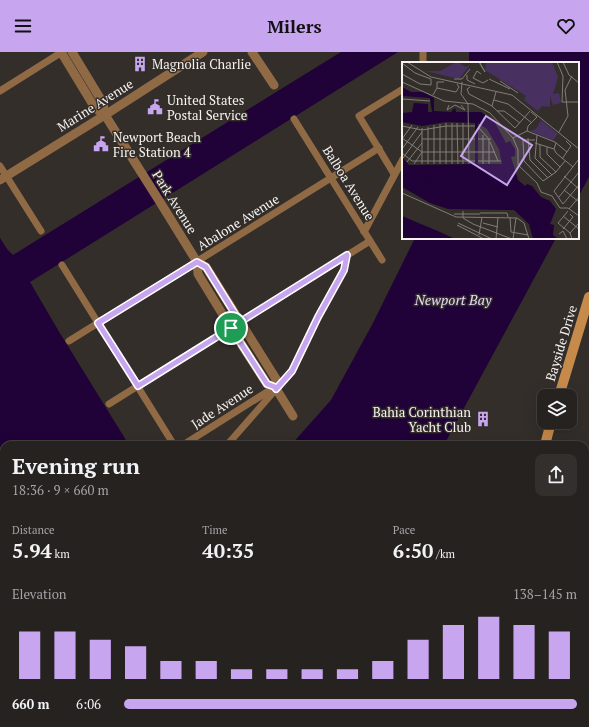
<!DOCTYPE html>
<html lang="en">
<head>
<meta charset="utf-8">
<style>
  :root { --surface:#262220; --page:#322f2d; --text:#f1f3f6; --muted:#a4a4a5; --line:#423f3e; --accent:#c7a6ef }
  body { margin:0; font-family:"PT Serif",serif; background:var(--page); color:var(--text); height:100vh; display:flex; flex-direction:column; font-size:15px; white-space:nowrap }
  * { box-sizing:border-box; margin:0 }
  p { font-size:13px; color:var(--muted) }
  .icon { flex:none; width:22px; height:22px; fill:none; stroke:currentColor; stroke-width:2; stroke-linecap:round; stroke-linejoin:round }
  .map { position:relative; flex:1; overflow:hidden }
  .panel { position:absolute; left:0px; top:389px; width:589px; height:286px; display:flex; flex-direction:column; background:var(--surface); border-radius:12px 12px 0 0; box-shadow:0 4px 16px #0002,0 0 0 1px var(--line) }
  .panel>* { flex:none }
  .tools { position:absolute; left:537px; top:337px; display:grid; gap:8px }
  .tools a { display:grid; place-items:center; width:40px; height:40px; border-radius:8px; background:var(--surface); box-shadow:0 4px 16px #0002,0 0 0 1px var(--line); font-size:20px }
  .pin { position:absolute; display:grid; place-items:center; width:34px; height:34px; color:#fff; margin:-17px; border:2px solid #fff; border-radius:50%; box-shadow:0 1px 4px #0007 }
  .round { display:grid; place-items:center; flex:none; width:42px; height:42px; border-radius:8px; background:var(--page) }
  .overview { display:flex; align-items:center; justify-content:space-between; height:68px; padding:0 12px }
  h1 { font-size:22px; font-weight:700; line-height:30px }
  .figures { display:grid; grid-template-columns:repeat(3,1fr); gap:6px; height:68px; padding:4px 12px }
  .figures div { display:grid; align-content:center }
  .figures b { font-size:20px; font-weight:700 }
  .figures small { font-size:11px; font-weight:400 }
  .figures p { font-size:11px }
  .chart { height:112px; padding:8px 12px }
  .chart p { display:flex; justify-content:space-between }
  .chart svg { width:100%; height:72px; margin-top:4px; stroke:var(--accent); stroke-width:6 }
  ul { padding:0 12px; list-style:none; font-size:13px }
  li { display:grid; grid-template-columns:64px 48px 1fr; align-items:center; height:30px }
  li i { height:10px; border-radius:5px; background:var(--accent) }
  header { display:flex; justify-content:space-between; align-items:center; height:52px; padding:0 12px; background:var(--accent); color:#111; font-size:18px; font-weight:700 }
  .map>svg:first-child { display:block }
  .water { fill:#200138 }
  .lines { fill:none; stroke-linecap:round; stroke-linejoin:round }
  .minor { stroke:#906a44; stroke-width:7 }
  .tertiary { stroke:#906a44; stroke-width:9 }
  .secondary { stroke:#c68a4b; stroke-width:10 }
  .route-casing { stroke:#fff; stroke-width:8 }
  .route { stroke:#c7a6ef; stroke-width:5 }
  .labels { text-anchor:middle; stroke-width:3; stroke-linejoin:round; paint-order:stroke }
  .poi-label { font-size:13px; fill:#f6f3f0; stroke:#332e2a; text-anchor:start }
  .street-label { font-size:13px; fill:#f6f3f0; stroke:#332e2a }
  .water-label { font-size:14px; font-style:italic; fill:#e8d8fd; stroke:#332e2a }
  .inset-river { fill:none; stroke:#200138; stroke-width:2 }
  .inset-road { fill:none; stroke:#817d79; stroke-width:1 }
  .view { fill:#c7a6ef; fill-opacity:0.15; stroke:#c7a6ef; stroke-width:2 }
  .inset-edge { fill:none; stroke:#f6f3f0; stroke-width:2 }
</style>
</head>
<body>
<header><svg class="icon" aria-label="menu" viewBox="0 0 24 24"><path d="M4 6h16M4 12h16M4 18h16"/></svg>Milers<svg class="icon" aria-label="heart" viewBox="0 0 24 24"><path d="M12 20l-8-8c-3-5 5-10 8-4 3-6 11-1 8 4z"/></svg></header>
<div class="map">
<svg width="589" height="675" viewBox="0 0 589 675">
  <rect width="100%" height="100%" fill="#332e2a"/>
  <g class="water">
    <polygon points="341,0 398,0 30,230 58,278 129,393 4,393 4,671 194,671 191,675 0,675 0,186 7,197 13,203"/>
    <polygon points="469,0 589,0 589,125 578,145 578,11 469,11"/>
    <polygon points="415,186 556,186 444,393 291,393 331,348 373,271"/>
  </g>
  <g class="lines">
    <g class="minor">
      <polyline points="423,11 423,0"/>
      <polyline points="0,39 62,0"/>
      <polyline points="294,67 382,208"/>
      <polyline points="0,114 41,179"/>
      <polyline points="394,122 359,64 403,37"/>
      <polyline points="364,180 403,107"/>
      <polyline points="62,213 174,393"/>
      <polyline points="69,289 379,96"/>
      <polyline points="109,352 370,189"/>
      <polyline points="183,393 275,335"/>
      <polyline points="227,393 292,319 318,265 344,218 347,203"/>
      <polyline points="585,551 589,552"/>
      <polyline points="585,633 589,629"/>
      <polyline points="408,675 416,671"/>
      <polyline points="541,675 545,671"/>
    </g>
    <g class="tertiary">
      <polyline points="61,0 95,56 105,63 160,150 197,210 198,222 231,276 267,332 275,335 293,364"/>
      <polyline points="72,0 103,51 105,63"/>
      <polyline points="252,0 274,33"/>
      <polyline points="0,128 105,63 203,0"/>
      <polyline points="197,210 206,215 276,327 275,335"/>
      <polyline points="585,454 589,456"/>
      <polyline points="585,465 589,468"/>
    </g>
    <g class="secondary">
      <polyline points="559,344 589,245"/>
      <polyline points="545,393 551,370"/>
      <polyline points="280,675 282,671"/>
    </g>
  </g>
  <g class="lines">
    <g class="route-casing">
      <polygon id="route" points="347,203 344,218 318,265 292,319 276,337 275,335 267,332 231,276 138,334 98,271 197,210 206,215 240,270"/>
    </g>
    <use href="#route" class="route"/>
  </g>
  <defs>
    <g id="building-bare" transform="scale(1.2)"><path d="M-4-6H4V6H1V3H-1V6H-4ZM-2.5-4.3h1.7v1.8h-1.7ZM.8-4.3h1.7v1.8H.8ZM-2.5-1h1.7V.8h-1.7ZM.8-1h1.7V.8H.8Z" fill="#c7a6ef" stroke="#332e2a" stroke-width="2.5" paint-order="stroke"/></g>
    <g id="civic-bare" transform="scale(1.2)"><path d="M-.6-6.5H3V-4.5H.6V-3L4-1V1h2V6H-6V1h2V-1L-.6-3ZM-1.2 2.5V6h2.4V2.5Z" fill="#c7a6ef" stroke="#332e2a" stroke-width="2.5" paint-order="stroke"/></g>
  </defs>
  <g fill-rule="evenodd">
    <use href="#building-bare" x="140" y="12"/>
    <use href="#civic-bare" x="155" y="55"/>
    <use href="#civic-bare" x="101" y="92"/>
    <use href="#building-bare" x="483" y="367"/>
  </g>
  <g class="labels">
    <g class="poi-label">
      <text x="152" y="17">Magnolia Charlie</text>
      <text x="167" y="53">United States<tspan x="167" dy="15">Postal Service</tspan></text>
      <text x="113" y="90">Newport Beach<tspan x="113" dy="15">Fire Station 4</tspan></text>
      <text x="471" y="365" text-anchor="end">Bahia Corinthian<tspan x="471" dy="15">Yacht Club</tspan></text>
    </g>
    <g class="street-label">
      <text transform="translate(95 53) rotate(-32)" y="5">Marine Avenue</text>
      <text transform="translate(349 131) rotate(58)" y="5">Balboa Avenue</text>
      <text transform="translate(175 150) rotate(58)" y="5">Park Avenue</text>
      <text transform="translate(238 170) rotate(-32)" y="5">Abalone Avenue</text>
      <text transform="translate(561 291) rotate(-73)" y="5">Bayside Drive</text>
      <text transform="translate(222 354) rotate(-33)" y="5">Jade Avenue</text>
    </g>
    <g class="water-label">
      <text x="453" y="253">Newport Bay</text>
    </g>
  </g>
  <g transform="translate(402 10)">
    <rect width="177" height="177" fill="#332e2a"/>
    <path d="M55 0 64 5 68 3 57 17 23 9H38ZM84 0H150L156 15 151 32 157 31 159 41 151 43 148 34V45L140 44 136 49 133 47 122 38 124 34 83 8ZM139 58 156 72 151 78 128 69 134 67Z" fill="#483161"/>
    <path d="M0 25 9 30H21L32 36V49L49 50 53 46 54 50H79L92 59 104 81 108 79 113 87V94L109 95 116 118 123 124 125 122 130 124 139 135 148 139 154 147 148 162 152 163 151 173 156 177H131L127 162 112 148 46 147 28 141 0 125V95L7 103 73 102V61L44 60 20 64 0 60V51L10 50 12 41 26 42V50H30L28 36 0 34ZM76 61 85 67 97 87 100 102H76ZM0 154 38 170 53 177H0Z" fill="#200138" fill-rule="evenodd"/>
    <path class="inset-river" d="M0 113 6 112 122 146 130 153 140 177"/>
    <path class="inset-road" d="M5 0 29 15 110 33 177 87M78 0V2L83 10 78 1M155 0 161 14 160 40H177M161 0 167 13 177 21M0 1 13 11 29 17V23L18 22 0 12M79 12 75 9 71 16 81 21 86 18M65 13V18L73 22M52 17H60L68 7M87 17 108 27M98 19 116 31M0 20 42 39 71 42 88 51 111 76 116 88V103L135 121 139 130 150 134 158 146H166L177 154M60 20 59 32 66 42M68 25 65 27 67 32 90 44 113 66 128 49M35 26 54 30 57 25 55 22M31 33 35 26V20H42M0 37 28 39M92 38 106 42 130 61M66 42 67 102M47 43 45 48 53 43 63 48 59 43M90 44 94 30M95 49H102L118 61M44 61V102M50 61V102M55 61 56 102M61 61V102M38 62V102M32 63V102M0 64 20 68 44 64H73M26 65V102M76 65 87 77M20 66V102M125 69 126 64 135 55 129 50M125 69 153 80 165 90M157 70 166 54 163 28 170 14M135 73 133 96 150 113M0 76 20 90H93M111 76 125 69M126 76 128 98 146 116M0 77 10 63M20 77H73M76 77H89M87 77V102M133 78H121L122 99 141 119 154 110 163 99M88 80 96 99M133 81 152 87M154 81 152 87 154 91 171 105M138 83V95L154 110M145 85V92L158 105M0 87 16 65M0 91 10 99H73M1 96 20 70M160 97 169 84 164 79M177 97 152 129 161 142 177 123M76 99H99M5 100 20 81M12 102 20 90M81 102V73M162 114 177 127M162 128 177 140M0 131 54 155 115 156 122 161 127 177M157 135 177 110M167 147 177 135M61 149V156L71 162 110 177M166 149 156 161 168 171 170 177M78 151H105L106 155M52 152H78M161 154 177 167M108 155 109 170 126 173M56 161 90 177M81 161 96 165M55 163 82 177M161 167 171 155 168 152M168 171 177 161M157 172 161 169 165 177M77 173 80 155M94 177 96 155M111 177 114 156"/>
    <path class="view" d="M84 54 130 83 105 123 59 94Z"/>
    <rect width="177" height="177" class="inset-edge"/>
  </g>
</svg>
<div class="tools">
<a><svg class="icon" aria-label="layers" viewBox="0 0 24 24"><path d="M12 4l9 5-9 5-9-5zM3 14l9 5 9-5"/></svg></a>
</div>
<div class="pin" style="left:231px;top:276px;background:#1e9e55"><svg class="icon" aria-label="arrive" viewBox="0 0 24 24"><path d="M6 21V4h12l-3 4 3 4H6"/></svg></div>
<section class="panel">
<div class="overview"><div><h1>Evening run</h1><p>18:36 · 9 × 660 m</p></div><a class="round"><svg class="icon" aria-label="share" viewBox="0 0 24 24"><path d="M12 15V3M7 8l5-5 5 5M5 13v7h14v-7"/></svg></a></div>
<div class="figures">
<div><p>Distance</p><b>5.94<small> km</small></b></div>
<div><p>Time</p><b>40:35</b></div>
<div><p>Pace</p><b>6:50<small> /km</small></b></div>
</div>
<div class="chart"><p><span>Elevation</span>138–145 m</p>
<svg viewBox="0 0 160 44" preserveAspectRatio="none"><path d="M5 44V15M15 44V15M25 44V20M35 44V24M45 44V33M55 44V33M65 44V38M75 44V38M85 44V38M95 44V38M105 44V33M115 44V20M125 44V11M135 44V6M145 44V11M155 44V15"/></svg>
</div>
<ul>
<li><b>660 m</b>6:06<i style="width:100%"></i></li>
</ul>
</section>
</div>
</body>
</html>
